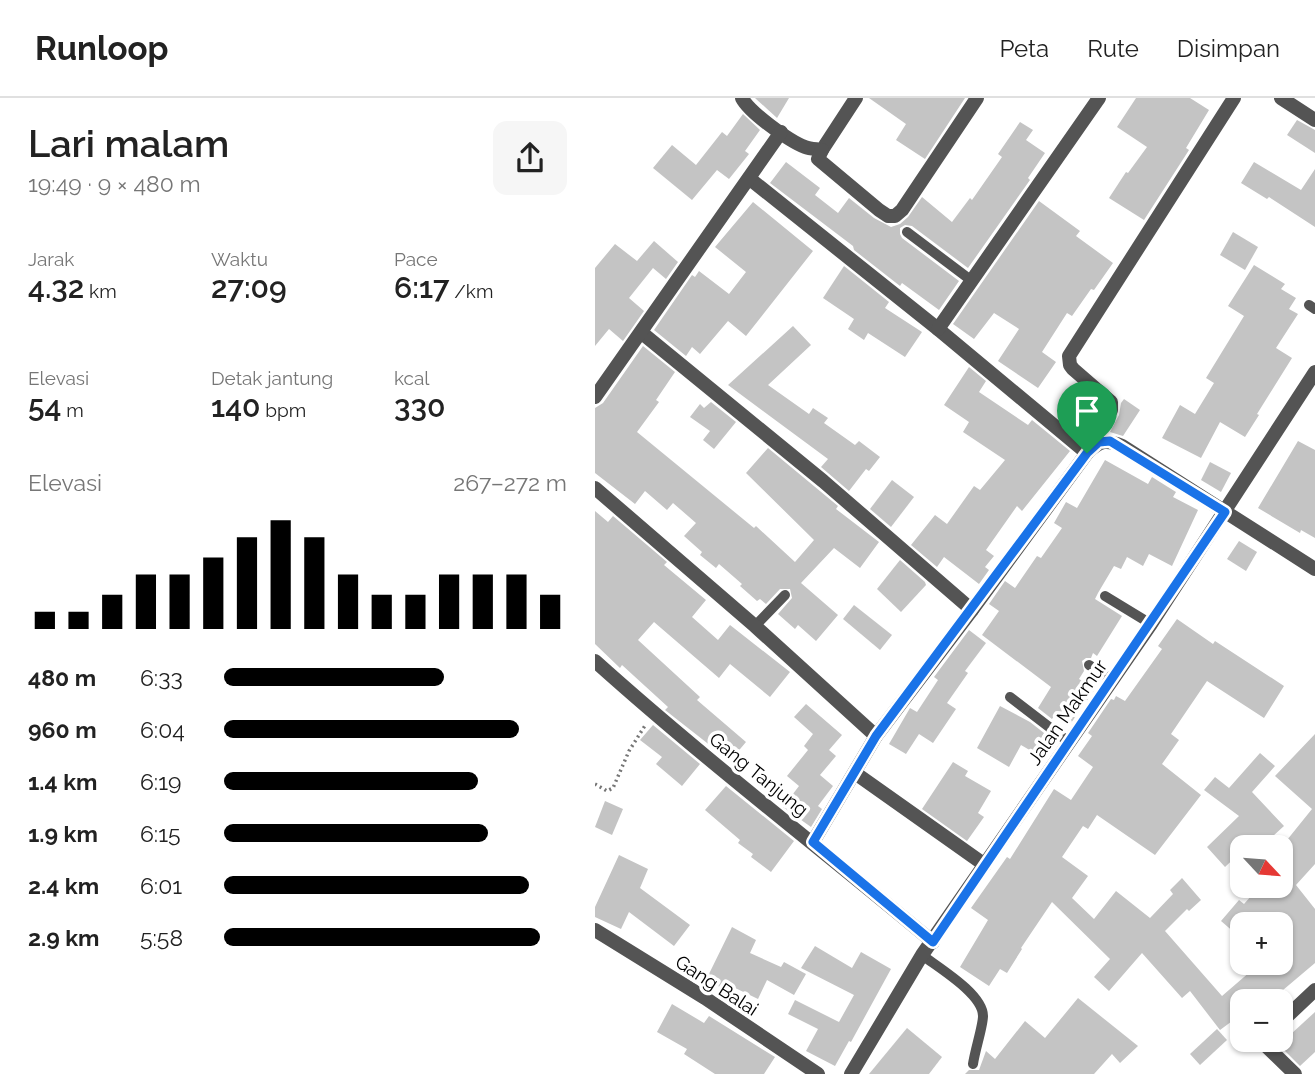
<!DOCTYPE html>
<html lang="id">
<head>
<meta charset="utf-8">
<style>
  :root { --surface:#fff; --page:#f6f6f6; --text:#222; --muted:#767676; --line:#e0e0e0; --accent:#000 }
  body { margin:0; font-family:Raleway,sans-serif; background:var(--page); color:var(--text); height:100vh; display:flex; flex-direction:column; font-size:26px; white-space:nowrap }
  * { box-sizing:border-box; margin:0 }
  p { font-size:23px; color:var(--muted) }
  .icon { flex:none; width:38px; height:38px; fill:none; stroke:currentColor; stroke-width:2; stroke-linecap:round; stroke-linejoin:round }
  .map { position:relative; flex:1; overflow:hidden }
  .panel { display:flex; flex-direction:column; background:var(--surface); width:595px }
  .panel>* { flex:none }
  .needle { width:46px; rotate:116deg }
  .tools { position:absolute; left:635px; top:737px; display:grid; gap:14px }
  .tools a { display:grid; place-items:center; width:63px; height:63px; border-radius:14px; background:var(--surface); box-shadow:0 2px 5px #0004; font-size:35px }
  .pin { position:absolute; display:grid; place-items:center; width:60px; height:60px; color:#fff; margin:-72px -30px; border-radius:50% 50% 50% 0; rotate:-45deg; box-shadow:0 0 7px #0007 }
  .pin .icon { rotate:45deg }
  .round { display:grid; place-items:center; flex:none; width:74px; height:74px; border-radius:14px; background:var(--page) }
  .summary { display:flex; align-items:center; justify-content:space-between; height:119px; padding:0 28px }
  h1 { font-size:38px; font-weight:600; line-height:52px }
  .metrics { display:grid; grid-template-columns:repeat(3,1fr); gap:10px; height:119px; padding:7px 28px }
  .metrics div { display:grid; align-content:center }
  .metrics b { font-size:30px; font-weight:600 }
  .metrics small { font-size:19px; font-weight:400 }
  .metrics p { font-size:19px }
  .chart { height:196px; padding:14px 28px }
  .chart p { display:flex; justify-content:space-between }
  .chart svg { width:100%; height:126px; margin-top:7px; stroke:var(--accent); stroke-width:6 }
  ul { padding:0 28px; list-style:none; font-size:23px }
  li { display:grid; grid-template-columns:112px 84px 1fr; align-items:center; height:52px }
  li i { height:18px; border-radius:9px; background:var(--accent) }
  header { display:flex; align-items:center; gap:42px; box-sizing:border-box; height:98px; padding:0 35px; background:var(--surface); border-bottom:2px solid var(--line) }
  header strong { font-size:33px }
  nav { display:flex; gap:38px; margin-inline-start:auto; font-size:24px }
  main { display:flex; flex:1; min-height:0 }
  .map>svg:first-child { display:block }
  .building { fill:#c4c4c4 }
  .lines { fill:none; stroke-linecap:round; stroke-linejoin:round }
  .path { stroke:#767676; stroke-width:3.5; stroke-dasharray:2 3.5; stroke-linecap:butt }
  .service { stroke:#545454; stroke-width:10 }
  .minor { stroke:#545454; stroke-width:14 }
  .route-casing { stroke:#fff; stroke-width:14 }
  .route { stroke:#1a73e8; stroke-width:9 }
  .labels { text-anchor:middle; stroke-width:7; stroke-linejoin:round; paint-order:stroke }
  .street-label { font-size:19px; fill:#000; stroke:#fff }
</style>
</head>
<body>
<header>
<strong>Runloop</strong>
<nav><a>Peta</a><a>Rute</a><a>Disimpan</a></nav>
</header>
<main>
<section class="panel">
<div class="summary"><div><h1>Lari malam</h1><p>19:49 · 9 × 480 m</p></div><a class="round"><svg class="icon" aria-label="share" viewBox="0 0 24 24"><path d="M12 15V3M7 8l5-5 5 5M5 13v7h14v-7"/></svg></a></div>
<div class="metrics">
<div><p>Jarak</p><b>4.32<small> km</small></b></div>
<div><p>Waktu</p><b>27:09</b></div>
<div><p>Pace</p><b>6:17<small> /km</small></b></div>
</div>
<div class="metrics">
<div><p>Elevasi</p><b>54<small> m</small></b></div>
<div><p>Detak jantung</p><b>140<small> bpm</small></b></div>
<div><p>kcal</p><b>330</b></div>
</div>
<div class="chart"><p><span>Elevasi</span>267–272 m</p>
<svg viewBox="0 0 160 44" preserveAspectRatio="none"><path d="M5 44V38M15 44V38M25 44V32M35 44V25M45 44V25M55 44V19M65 44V12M75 44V6M85 44V12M95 44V25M105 44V32M115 44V32M125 44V25M135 44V25M145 44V25M155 44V32"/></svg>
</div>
<ul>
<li><b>480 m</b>6:33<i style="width:64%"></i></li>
<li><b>960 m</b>6:04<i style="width:86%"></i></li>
<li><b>1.4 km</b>6:19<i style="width:74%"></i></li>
<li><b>1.9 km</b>6:15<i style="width:77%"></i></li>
<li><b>2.4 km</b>6:01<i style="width:89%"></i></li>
<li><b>2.9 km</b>5:58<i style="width:92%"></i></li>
</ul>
</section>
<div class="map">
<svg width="720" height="976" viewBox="0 0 720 976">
  <rect width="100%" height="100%" fill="#fff"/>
  <g class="building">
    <polygon points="160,0 194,0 182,20"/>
    <polygon points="274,0 370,0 330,61 301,42 311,26"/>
    <polygon points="541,0 595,0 614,12 591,50 594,52 549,122 514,100 531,74 533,75 552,49 522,29"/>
    <polygon points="148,16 165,32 150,53 154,56 134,81 122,72 97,102 58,70 77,47 101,67 127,34 132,38"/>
    <polygon points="702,22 720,32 720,55 692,37"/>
    <polygon points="425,24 438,32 431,42 450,55 433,80 435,82 373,170 317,128 310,127 305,130 305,136 307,140 364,183 344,212 307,185 305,188 259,152 258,148 175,85 191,64 225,90 220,97 243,115 254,100 279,120 296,129 305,126 313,119 327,99 357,124 375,100 377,102 407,59 403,56"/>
    <polygon points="659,64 706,92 720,71 720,129 674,99 672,101 646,85"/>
    <polygon points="444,103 485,133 481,138 518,165 499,192 496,191 477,218 472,215 447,254 461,264 443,290 403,263 424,231 399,215 379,241 358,226"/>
    <polygon points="158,104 218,153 151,238 133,223 105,256 97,249 91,258 59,232 97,177 100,179 104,173 134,196 151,174 120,149"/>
    <polygon points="638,134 663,149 650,172 625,157"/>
    <polygon points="59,143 83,164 71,181 58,170 34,200 49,213 28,243 14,231 0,248 0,170 20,146 42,163"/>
    <polygon points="659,167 690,186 686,191 701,200 694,211 703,216 681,250 697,260 662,316 664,317 650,339 625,324 606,360 567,340 585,307 600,316 619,285 611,280 649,218 633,208"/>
    <polygon points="249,168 294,204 290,210 327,234 310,259 273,235 269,242 253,231 259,221 228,200"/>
    <polygon points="198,228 216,247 173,287 214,316 218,310 233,320 229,325 260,347 264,343 285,359 274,373 271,371 254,393 226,369 233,361 133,287"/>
    <polygon points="48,248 80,274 61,302 64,304 42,334 159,430 161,428 200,464 219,442 151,375 173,350 243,408 241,411 284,444 265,470 239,450 206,485 243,517 221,543 203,527 200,531 183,516 197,500 195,491 185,491 171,506 165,501 162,503 145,488 147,486 124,466 121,470 105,457 107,454 89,438 101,425 78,405 72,412 50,393 40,406 0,375 0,310 8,305"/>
    <polygon points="374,269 391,283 384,294 433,327 437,322 475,353 427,413 422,408 391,452 399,458 390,469 394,472 384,486 349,459 342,469 316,447 340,417 352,426 379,388 385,392 410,362 368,334 374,324 349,307"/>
    <polygon points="529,301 545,312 528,338 515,334 524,317 526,305"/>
    <polygon points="116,304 141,324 119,351 108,342 115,333 95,319 105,306 109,310"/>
    <polygon points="703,343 720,352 720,440 706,432 705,435 663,410"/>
    <polygon points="510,362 553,386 557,379 581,394 578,399 603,412 577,468 554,456 548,468 532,459 526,471 519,468 503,495 500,501 527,518 502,558 498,555 496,560 491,560 487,563 489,573 484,581 500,591 476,625 461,615 457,621 443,610 456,589 387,537 404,513 394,506 410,483 420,490 442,458 446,460 467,430 459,425 471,404 482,410"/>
    <polygon points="615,364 636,375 626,394 606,382"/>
    <polygon points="297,382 319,399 296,429 275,411"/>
    <polygon points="0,413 13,424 18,418 72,464 69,467 111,502 97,519 123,542 135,527 195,574 175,599 135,566 124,580 59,524 43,542 105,599 102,602 151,644 135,663 70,612 73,609 27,567 25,570 0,546"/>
    <polygon points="644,443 662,454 651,473 632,461"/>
    <polygon points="305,462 330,484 331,487 306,514 282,491"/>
    <polygon points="259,507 297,537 285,552 248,521"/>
    <polygon points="582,521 618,546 620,543 689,588 669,620 612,583 576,636 584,642 567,666 606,697 560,757 502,717 493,731 488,728 467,759 493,778 477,800 499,821 521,793 555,820 578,796 575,792 587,780 606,802 594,813 592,811 570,833 627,898 656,873 654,871 662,864 686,864 686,826 648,826 648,842 626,823 644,802 649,806 665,788 686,788 686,754 695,745 692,742 717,711 680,678 720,636 720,766 701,787 720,811 720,865 675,903 648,903 648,915 625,932 595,893 587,900 547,855 514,893 499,879 515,861 457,804 426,850 427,851 412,875 405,871 394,888 365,869 393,822 376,810 412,759 415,761 459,691 476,702 498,669 483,658 497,638 493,635 516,601 519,602 521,598 530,603 567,551 563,548"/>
    <polygon points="374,532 391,545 370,573 373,575 352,605 361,611 338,645 324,636 311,656 294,646 315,610 322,614 343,582 339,579"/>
    <polygon points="211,606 247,637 234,652 241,658 225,677 238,688 223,708 227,711 216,729 188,709 204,688 192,678 213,652 209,648 218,636 199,619"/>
    <polygon points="405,608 435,624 449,635 438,654 426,647 414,669 382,650"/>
    <polygon points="58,627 105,666 87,688 61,666 67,659 45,642"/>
    <polygon points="665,655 680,668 657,694 689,728 666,749 648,749 648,752 630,769 612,749 644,718 609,692 620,679 634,690"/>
    <polygon points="358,664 373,673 370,678 396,693 383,715 389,719 372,743 327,711"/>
    <polygon points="131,688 199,743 176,774 156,759 158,756 143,745 145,742 110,712"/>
    <polygon points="10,703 28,711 17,737 0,729"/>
    <polygon points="24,757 53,771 45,790 95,827 79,848 34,814 26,831 0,819 0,809"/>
    <polygon points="137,829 161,842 155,855 186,869 189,864 211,876 199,897 172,882 163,901 134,887 131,892 111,882"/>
    <polygon points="220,848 257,870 266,854 296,871 256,944 254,943 240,968 211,953 223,931 193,916 200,902 244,924 259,897 206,870"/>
    <polygon points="483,900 543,948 525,965 517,956 499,976 370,976 374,972 384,972 391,953 400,961 430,923 450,940"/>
    <polygon points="77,906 109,925 114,918 180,959 169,976 120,976 89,956 92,951 62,934"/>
    <polygon points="720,914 720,954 705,968 684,947"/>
    <polygon points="312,930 347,959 334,976 274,976"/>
    <polygon points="622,931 632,942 605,967 595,956"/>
  </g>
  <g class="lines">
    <polyline class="path" points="0,686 12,693 18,690 34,653 51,626"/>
    <g class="service">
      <polyline points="312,134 377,183"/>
      <polyline points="714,207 720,211"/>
      <polyline points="510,498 556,526"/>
      <polyline points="160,528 190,497"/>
      <polyline points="494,567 518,582"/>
      <polyline points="415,599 475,645"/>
      <path d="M327 857C344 870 388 896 388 918 388 928 380 952 378 966"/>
    </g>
    <g class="minor">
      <path d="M147 0C154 14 194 43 210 49 215 51 221 51 227 52L261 0"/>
      <polyline points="686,0 720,22"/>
      <polyline points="227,52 223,61 284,112 293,118 300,118 307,112 382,0"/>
      <polyline points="155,81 343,231 492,355"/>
      <polyline points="343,231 504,0"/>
      <polyline points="47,235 228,383 377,512"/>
      <polyline points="0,299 186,34"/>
      <path d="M493 354C505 343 511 341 527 348L720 471"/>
      <polyline points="0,390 160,528 281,638"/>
      <path d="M0 563C109 661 225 750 338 844"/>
      <polyline points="260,675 390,767"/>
      <polyline points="218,744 281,638 377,512 492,355 516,312 516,304 478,271 475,267 474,258 639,0"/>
      <polyline points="0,832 110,900 223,976"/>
      <polyline points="686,924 720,892"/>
      <polyline points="670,942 670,947 700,976"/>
      <polyline points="256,976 327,857 556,526 720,274"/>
    </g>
  </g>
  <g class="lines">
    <g class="route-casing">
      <polygon id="route" points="515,343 630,414 338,844 218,744 281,638 492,355 504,344"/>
    </g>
    <use href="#route" class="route"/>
  </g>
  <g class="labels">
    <g class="street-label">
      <text transform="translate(472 614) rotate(-55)" y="7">Jalan Makmur</text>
      <text transform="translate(164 676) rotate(39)" y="7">Gang Tanjung</text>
      <text transform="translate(122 887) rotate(33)" y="7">Gang Balai</text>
    </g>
  </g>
</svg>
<div class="tools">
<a><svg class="needle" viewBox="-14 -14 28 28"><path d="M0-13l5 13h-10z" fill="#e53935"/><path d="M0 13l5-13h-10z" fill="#767676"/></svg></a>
<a>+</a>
<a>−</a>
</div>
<div class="pin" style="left:492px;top:355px;background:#1e9e55"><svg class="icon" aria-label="arrive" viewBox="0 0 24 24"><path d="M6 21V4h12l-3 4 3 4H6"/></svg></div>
</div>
</main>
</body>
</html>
